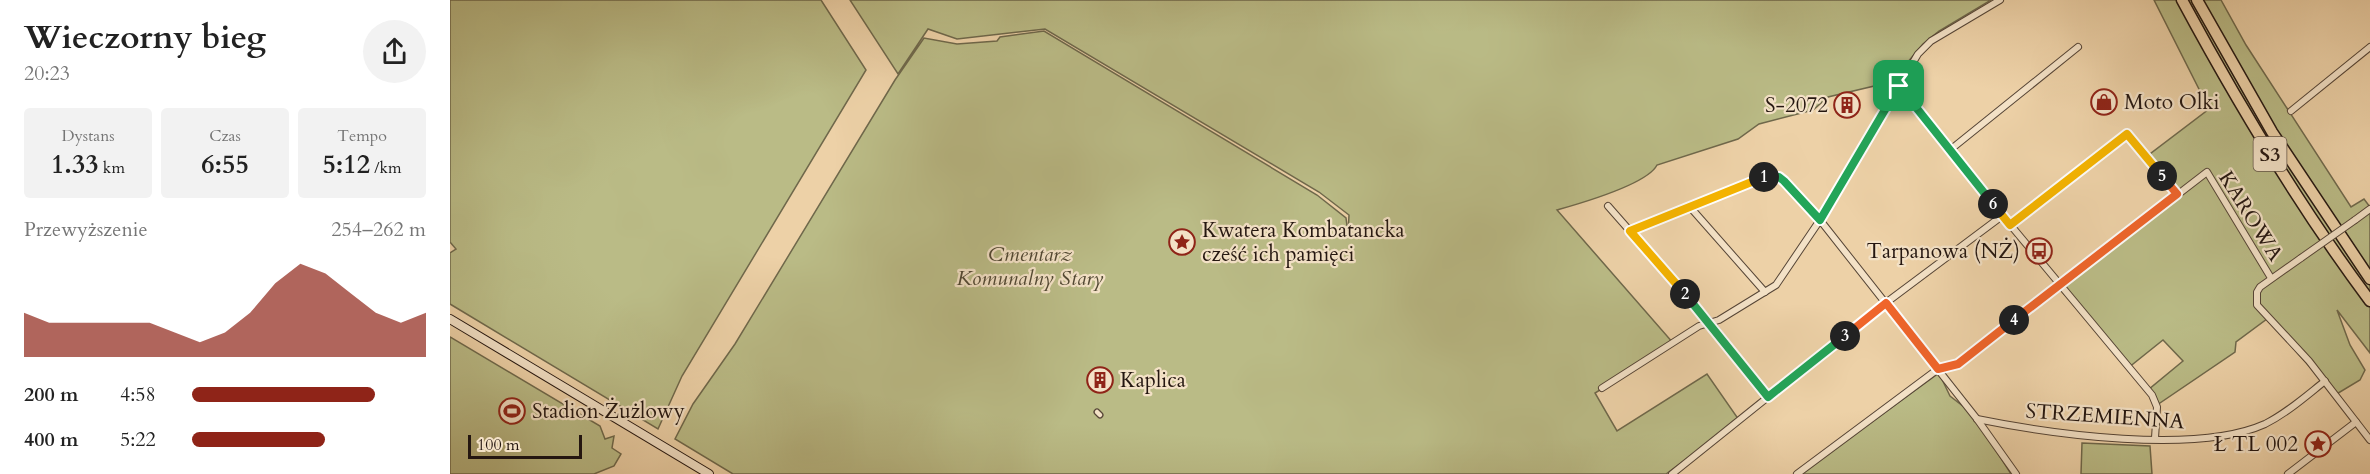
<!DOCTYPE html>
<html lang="pl">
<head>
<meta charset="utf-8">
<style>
  :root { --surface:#fff; --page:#f2f2f2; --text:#222; --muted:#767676; --accent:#8f2418 }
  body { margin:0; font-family:Cardo,serif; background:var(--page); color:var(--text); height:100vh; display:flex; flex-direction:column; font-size:22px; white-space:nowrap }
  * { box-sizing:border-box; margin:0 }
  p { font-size:20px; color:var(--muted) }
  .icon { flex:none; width:33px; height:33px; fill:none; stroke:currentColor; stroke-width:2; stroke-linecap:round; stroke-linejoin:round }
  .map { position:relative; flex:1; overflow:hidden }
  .details { display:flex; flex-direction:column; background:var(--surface); width:450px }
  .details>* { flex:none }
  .scale { position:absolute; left:18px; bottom:15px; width:114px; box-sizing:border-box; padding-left:6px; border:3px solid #241610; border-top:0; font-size:16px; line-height:21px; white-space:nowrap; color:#241610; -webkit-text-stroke:4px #f3e1c6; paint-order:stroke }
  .pin { position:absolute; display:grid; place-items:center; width:51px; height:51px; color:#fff; margin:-26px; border-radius:12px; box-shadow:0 3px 9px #0006 }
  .km { position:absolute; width:30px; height:30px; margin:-15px; border-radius:50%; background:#222; color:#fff; font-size:16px; line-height:30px; text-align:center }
  .round { display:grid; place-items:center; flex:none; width:63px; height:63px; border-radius:32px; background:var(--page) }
  .overview { display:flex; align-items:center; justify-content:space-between; height:102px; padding:0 24px }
  h1 { font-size:33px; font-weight:600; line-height:45px }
  .stats { display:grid; grid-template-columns:repeat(3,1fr); gap:9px; height:102px; padding:6px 24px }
  .stats div { display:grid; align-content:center; border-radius:6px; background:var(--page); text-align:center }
  .stats b { font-size:26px; font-weight:600 }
  .stats small { font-size:16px; font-weight:400 }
  .stats p { font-size:16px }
  .chart { height:168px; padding:12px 24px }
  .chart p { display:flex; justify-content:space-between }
  .chart svg { width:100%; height:108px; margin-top:6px; fill:var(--accent); opacity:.7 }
  ul { padding:0 24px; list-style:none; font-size:20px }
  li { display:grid; grid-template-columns:96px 72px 1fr; align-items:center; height:45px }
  li i { height:15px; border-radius:8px; background:var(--accent) }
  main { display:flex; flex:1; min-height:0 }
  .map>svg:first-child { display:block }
  .green { fill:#babb86; stroke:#6f684b; stroke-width:1.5 }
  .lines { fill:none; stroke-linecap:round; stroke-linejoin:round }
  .pedestrian-casing { stroke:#564536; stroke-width:7 }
  .minor-casing { stroke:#564536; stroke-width:8 }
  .secondary-casing { stroke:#241610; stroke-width:10 }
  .motorway-casing { stroke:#241610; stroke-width:13 }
  .pedestrian { stroke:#f3e1c6; stroke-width:4.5 }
  .minor { stroke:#f3e1c6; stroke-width:6 }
  .secondary { stroke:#f3e1c6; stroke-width:8 }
  .motorway { stroke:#edd1a7; stroke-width:10 }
  .minor-bridge-casing { stroke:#564536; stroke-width:8; stroke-linecap:butt }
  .minor-bridge { stroke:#f3e1c6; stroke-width:6 }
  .split-1-casing { stroke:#fff; stroke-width:12 }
  .split-2-casing { stroke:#fff; stroke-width:12 }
  .split-3-casing { stroke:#fff; stroke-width:12 }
  .split-4-casing { stroke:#fff; stroke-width:12 }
  .split-5-casing { stroke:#fff; stroke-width:12 }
  .split-6-casing { stroke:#fff; stroke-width:12 }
  .split-7-casing { stroke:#fff; stroke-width:12 }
  .split-1 { stroke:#22a559; stroke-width:8 }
  .split-2 { stroke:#f5b400; stroke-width:8 }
  .split-3 { stroke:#22a559; stroke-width:8 }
  .split-4 { stroke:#f0652b; stroke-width:8 }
  .split-5 { stroke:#f0652b; stroke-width:8 }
  .split-6 { stroke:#f5b400; stroke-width:8 }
  .split-7 { stroke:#22a559; stroke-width:8 }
  .labels { text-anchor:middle; stroke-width:4.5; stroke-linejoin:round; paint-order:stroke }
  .shield { fill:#f3e1c6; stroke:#625347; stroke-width:1.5 }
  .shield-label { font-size:20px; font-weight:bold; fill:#241610 }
  .poi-label { font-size:21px; fill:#241610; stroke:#f3e1c6; text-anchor:start }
  .street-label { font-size:21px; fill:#241610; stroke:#f3e1c6 }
  .park-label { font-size:21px; font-style:italic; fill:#514833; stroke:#f3e1c6 }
</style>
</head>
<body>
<main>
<section class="details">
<div class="overview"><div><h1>Wieczorny bieg</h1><p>20:23</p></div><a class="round"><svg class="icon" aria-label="share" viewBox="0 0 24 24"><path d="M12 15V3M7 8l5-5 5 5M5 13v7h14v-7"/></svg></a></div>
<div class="stats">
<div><p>Dystans</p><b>1.33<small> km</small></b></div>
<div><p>Czas</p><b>6:55</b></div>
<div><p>Tempo</p><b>5:12<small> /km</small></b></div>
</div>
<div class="chart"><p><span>Przewyższenie</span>254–262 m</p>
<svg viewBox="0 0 160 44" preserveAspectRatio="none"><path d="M0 44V26L10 30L20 30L30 30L40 30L50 30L60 34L70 38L80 34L90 26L100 14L110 6L120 10L130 18L140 26L150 30L160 26V44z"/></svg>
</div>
<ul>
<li><b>200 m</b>4:58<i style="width:78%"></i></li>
<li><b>400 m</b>5:22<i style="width:57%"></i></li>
</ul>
</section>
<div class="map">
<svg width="1920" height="474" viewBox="0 0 1920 474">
  <rect width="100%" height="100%" fill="#edd1a7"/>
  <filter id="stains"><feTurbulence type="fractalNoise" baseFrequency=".00333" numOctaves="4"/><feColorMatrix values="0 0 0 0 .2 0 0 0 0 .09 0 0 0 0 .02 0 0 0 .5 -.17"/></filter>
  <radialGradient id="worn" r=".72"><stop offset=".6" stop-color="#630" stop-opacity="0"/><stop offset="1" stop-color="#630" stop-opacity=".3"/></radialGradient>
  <g class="green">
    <polygon points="0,0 371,0 416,70 232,376 208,429 0,304 0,253 6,249 0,242"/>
    <path d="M400 0H1541L1489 31 1473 44 1441 82 1378 97 1363 110 1309 124 1288 139 1207 165C1197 185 1128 204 1107 210L1224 344 1145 393 1167 431 1257 374 1289 420 1216 474H283L225 439 243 404 285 344 445 80 474 38 507 44 547 41 550 37 594 31 867 195 896 218 898 234 899 215 869 192 595 29 507 39 478 29 448 74Z"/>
    <polygon points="1704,0 1771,0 1796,45 1901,207 1914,199 1920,207 1920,353 1887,310 1900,345 1915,370 1910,380 1885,395 1817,319 1786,342 1785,352 1707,405 1698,390 1733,361 1713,340 1678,368 1608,287 1726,195 1696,157 1759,109"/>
    <polygon points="0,337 150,426 155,439 164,436 162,448 171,454 164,466 144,474 0,474"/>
    <polygon points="1489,373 1500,396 1523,414 1561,474 1350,474"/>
    <polygon points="1632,443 1700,446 1702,474 1631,474"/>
  </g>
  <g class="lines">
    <g class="pedestrian-casing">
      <polyline id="pedestrian" points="647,412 650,415"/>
    </g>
    <g class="minor-casing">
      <g id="minor">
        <polyline points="1449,86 1528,186 1702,395 1707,407 1705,438"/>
        <polyline points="1841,111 1920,47"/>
        <polyline points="1500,150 1628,47"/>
        <polyline points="1158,206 1260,322 1318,397"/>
        <polyline points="1240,207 1315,292"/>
        <polyline points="1905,220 1920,209"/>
        <polyline points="1560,225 1677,134 1727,194"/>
        <polyline points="1180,231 1315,177 1329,177 1370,220 1527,419 1566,474"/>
        <polyline points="1851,258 1810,287 1807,292 1807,305 1859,361 1920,440"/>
        <polyline points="1152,388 1249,326 1269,320 1326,285 1370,220 1468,54 1481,41 1550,0"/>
        <path d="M1527 419C1601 434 1746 455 1815 424 1837 413 1856 396 1875 381"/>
        <polyline points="1222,474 1433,305 1552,216"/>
        <polyline points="1347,474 1488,369 1508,364 1757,172 1821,278"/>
        <polyline points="1838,474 1906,422"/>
      </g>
    </g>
    <g class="secondary-casing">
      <polyline id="secondary" points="0,319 259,474"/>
    </g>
    <g class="motorway-casing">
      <g id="motorway">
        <path d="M1732 0C1788 104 1849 206 1920 301"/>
        <polyline points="1747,0 1822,132 1920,279"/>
      </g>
    </g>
    <use href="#pedestrian" class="pedestrian"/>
    <use href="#minor" class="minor"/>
    <use href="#secondary" class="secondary"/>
    <use href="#motorway" class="motorway"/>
    <g class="minor-bridge-casing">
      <polyline id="minor-bridge" points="1851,258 1905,220"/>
    </g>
    <use href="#minor-bridge" class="minor-bridge"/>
  </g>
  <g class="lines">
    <g class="split-1-casing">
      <polyline id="split-1" points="1314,177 1329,177 1334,181 1370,220 1449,86"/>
    </g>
    <g class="split-2-casing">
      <polyline id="split-2" points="1235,294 1180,231 1314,177"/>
    </g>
    <g class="split-3-casing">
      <polyline id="split-3" points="1235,294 1318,397 1395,336"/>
    </g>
    <g class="split-4-casing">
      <polyline id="split-4" points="1395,336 1436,303 1488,369 1508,364 1564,320"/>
    </g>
    <g class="split-5-casing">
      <polyline id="split-5" points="1564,320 1727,194 1712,176"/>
    </g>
    <g class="split-6-casing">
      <polyline id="split-6" points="1543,204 1560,225 1677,134 1712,176"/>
    </g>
    <g class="split-7-casing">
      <polyline id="split-7" points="1449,86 1543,204"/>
    </g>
    <use href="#split-1" class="split-1"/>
    <use href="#split-2" class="split-2"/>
    <use href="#split-3" class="split-3"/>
    <use href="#split-4" class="split-4"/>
    <use href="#split-5" class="split-5"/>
    <use href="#split-6" class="split-6"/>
    <use href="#split-7" class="split-7"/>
  </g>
  <defs>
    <g id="shop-ring" transform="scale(1.35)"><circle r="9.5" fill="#f3e1c6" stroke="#8f2418" stroke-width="1.5"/><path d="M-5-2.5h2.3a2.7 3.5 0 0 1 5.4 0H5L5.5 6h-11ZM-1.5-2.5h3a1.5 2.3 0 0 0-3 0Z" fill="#8f2418"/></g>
    <g id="building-ring" transform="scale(1.35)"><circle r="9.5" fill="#f3e1c6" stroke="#8f2418" stroke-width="1.5"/><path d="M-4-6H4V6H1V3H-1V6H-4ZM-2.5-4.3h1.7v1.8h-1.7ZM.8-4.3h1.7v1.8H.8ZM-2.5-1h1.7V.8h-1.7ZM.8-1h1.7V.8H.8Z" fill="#8f2418"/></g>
    <g id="sight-ring" transform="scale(1.35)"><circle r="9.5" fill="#f3e1c6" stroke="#8f2418" stroke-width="1.5"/><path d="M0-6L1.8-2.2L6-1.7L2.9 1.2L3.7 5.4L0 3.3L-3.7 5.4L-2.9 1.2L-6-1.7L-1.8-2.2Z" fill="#8f2418"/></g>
    <g id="bus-ring" transform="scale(1.35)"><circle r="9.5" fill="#f3e1c6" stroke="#8f2418" stroke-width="1.5"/><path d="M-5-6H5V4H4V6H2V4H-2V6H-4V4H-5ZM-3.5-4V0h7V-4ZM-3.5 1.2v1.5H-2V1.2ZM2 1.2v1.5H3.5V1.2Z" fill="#8f2418"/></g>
    <g id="stadium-ring" transform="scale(1.35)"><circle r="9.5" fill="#f3e1c6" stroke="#8f2418" stroke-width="1.5"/><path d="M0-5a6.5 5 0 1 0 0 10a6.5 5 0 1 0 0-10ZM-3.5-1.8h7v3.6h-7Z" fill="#8f2418"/></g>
  </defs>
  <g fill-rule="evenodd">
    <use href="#shop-ring" x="1654" y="102"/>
    <use href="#building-ring" x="1397" y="105"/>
    <use href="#sight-ring" x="732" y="242"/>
    <use href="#bus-ring" x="1589" y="251"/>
    <use href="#building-ring" x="650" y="380"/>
    <use href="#stadium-ring" x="62" y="411"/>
    <use href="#sight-ring" x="1868" y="444"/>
  </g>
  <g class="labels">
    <rect class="shield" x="1803.5" y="137" width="33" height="34" rx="4.5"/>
    <g class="shield-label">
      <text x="1820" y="161">S3</text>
    </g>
    <g class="poi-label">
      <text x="1674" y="109">Moto Olki</text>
      <text x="1378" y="112" text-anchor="end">S-2072</text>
      <text x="752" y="237">Kwatera Kombatancka<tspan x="752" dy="24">cześć ich pamięci</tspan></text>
      <text x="1570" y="258" text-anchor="end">Tarpanowa (NŻ)</text>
      <text x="670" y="387">Kaplica</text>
      <text x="82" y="418">Stadion Żużlowy</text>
      <text x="1848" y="451" text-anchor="end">Ł TL 002</text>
    </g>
    <g class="street-label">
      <text transform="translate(1801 216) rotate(58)" y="7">KAROWA</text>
      <text transform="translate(1655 416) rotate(4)" y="7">STRZEMIENNA</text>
    </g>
    <g class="park-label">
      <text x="580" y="261">Cmentarz<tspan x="580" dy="24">Komunalny Stary</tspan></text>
    </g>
  </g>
  <rect width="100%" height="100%" filter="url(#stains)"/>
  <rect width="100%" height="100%" fill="url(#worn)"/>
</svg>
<div class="scale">100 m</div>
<div class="pin" style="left:1449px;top:86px;background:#1e9e55"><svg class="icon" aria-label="arrive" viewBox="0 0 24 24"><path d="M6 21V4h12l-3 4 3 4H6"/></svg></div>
<b class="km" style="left:1314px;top:177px">1</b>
<b class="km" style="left:1235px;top:294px">2</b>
<b class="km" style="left:1395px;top:336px">3</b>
<b class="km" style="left:1564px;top:320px">4</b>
<b class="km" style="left:1712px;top:176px">5</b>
<b class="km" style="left:1543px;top:204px">6</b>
</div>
</main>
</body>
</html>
